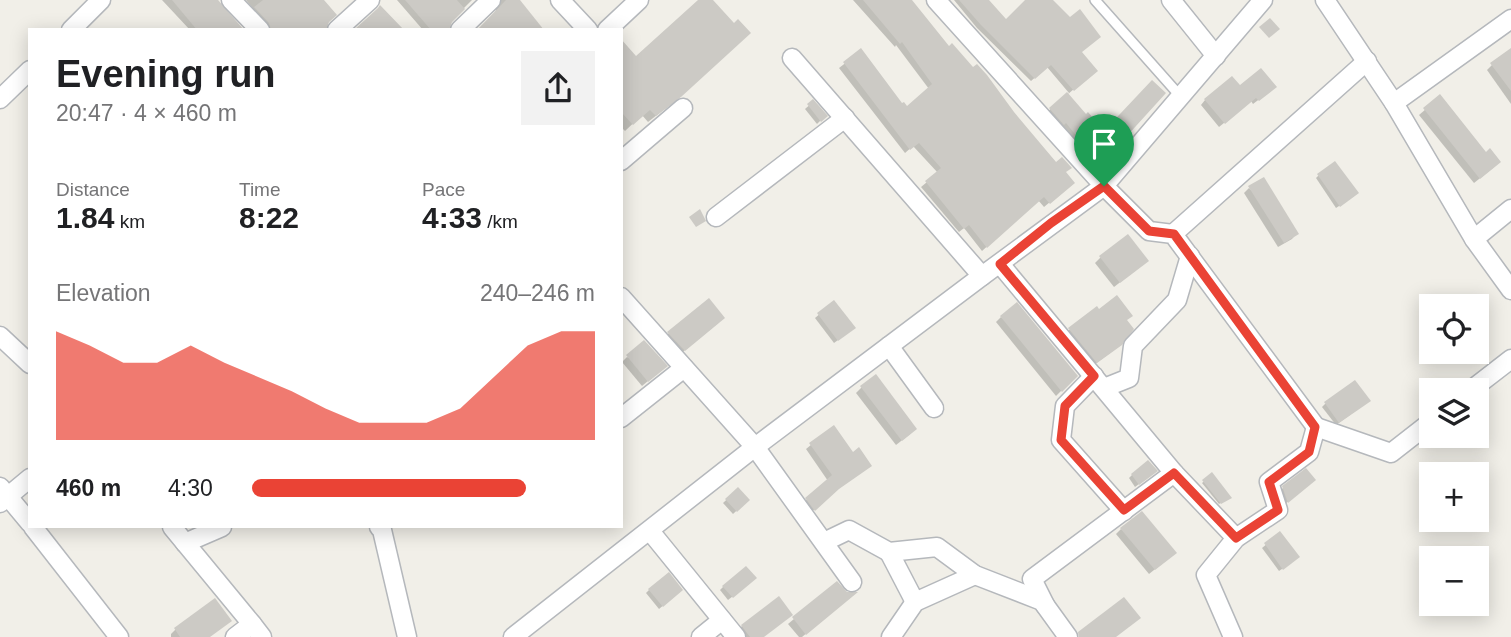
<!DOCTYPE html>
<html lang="en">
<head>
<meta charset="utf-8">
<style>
  :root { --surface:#fff; --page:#f2f2f2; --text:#202124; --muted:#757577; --accent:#ea4335 }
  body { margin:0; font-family:Helvetica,sans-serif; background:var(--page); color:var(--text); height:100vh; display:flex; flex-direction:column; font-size:26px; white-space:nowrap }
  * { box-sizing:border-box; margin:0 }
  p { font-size:23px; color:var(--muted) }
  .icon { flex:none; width:38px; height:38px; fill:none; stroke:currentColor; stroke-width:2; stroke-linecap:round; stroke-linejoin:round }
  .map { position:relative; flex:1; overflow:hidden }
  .panel { position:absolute; left:28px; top:28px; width:595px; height:500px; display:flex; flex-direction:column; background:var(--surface); border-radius:0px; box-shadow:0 4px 18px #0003 }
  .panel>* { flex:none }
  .controls { position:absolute; left:1419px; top:294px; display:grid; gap:14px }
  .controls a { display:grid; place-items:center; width:70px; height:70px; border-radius:0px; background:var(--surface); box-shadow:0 4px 18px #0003; font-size:35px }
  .pin { position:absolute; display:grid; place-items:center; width:60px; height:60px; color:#fff; margin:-72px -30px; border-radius:50% 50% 50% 0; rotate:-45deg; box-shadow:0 0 7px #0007 }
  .pin .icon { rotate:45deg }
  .round { display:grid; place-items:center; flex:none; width:74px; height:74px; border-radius:0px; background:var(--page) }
  .summary { display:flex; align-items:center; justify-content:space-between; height:119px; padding:0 28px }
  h1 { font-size:38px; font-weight:700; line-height:52px }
  .metrics { display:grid; grid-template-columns:repeat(3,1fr); gap:10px; height:119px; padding:7px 28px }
  .metrics div { display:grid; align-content:center }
  .metrics b { font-size:30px; font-weight:700 }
  .metrics small { font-size:19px; font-weight:400 }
  .metrics p { font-size:19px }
  .chart { height:196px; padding:14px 28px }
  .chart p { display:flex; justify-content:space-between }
  .chart svg { width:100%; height:126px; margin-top:7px; fill:var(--accent); opacity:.7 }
  ul { padding:0 28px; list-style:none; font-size:23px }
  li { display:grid; grid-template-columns:112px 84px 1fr; align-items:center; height:52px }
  li i { height:18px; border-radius:9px; background:var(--accent) }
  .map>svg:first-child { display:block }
  .shadow { fill:#0003 }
  .building { fill:#cccac5 }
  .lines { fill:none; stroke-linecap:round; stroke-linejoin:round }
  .lane-casing { stroke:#b5b8bc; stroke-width:12 }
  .street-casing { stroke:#b5b8bc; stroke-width:21 }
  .lane { stroke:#fff; stroke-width:9 }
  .street { stroke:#fff; stroke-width:18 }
  .route-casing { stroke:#fff; stroke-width:14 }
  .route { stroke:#ea4335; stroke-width:9 }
</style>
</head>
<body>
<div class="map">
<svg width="1511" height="637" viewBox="0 0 1511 637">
  <rect width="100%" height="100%" fill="#f1efe8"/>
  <g class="shadow">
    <polygon points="162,0 218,0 219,4 242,30 190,30"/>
    <polygon points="246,0 321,0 325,30 266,30 251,13 254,10"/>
    <polygon points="397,0 472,0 450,22 448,30 423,30"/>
    <polygon points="497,0 517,0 495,13 498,3"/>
    <polygon points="700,0 710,0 671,104 648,122 642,115 625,131 621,127 621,54 636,59"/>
    <polygon points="853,0 905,0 948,48 1013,113 1065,173 1068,187 1044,207 1038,200 982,251 964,228 959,232 921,187 938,173 913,146 905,153 839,68 861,51 902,105 906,108 929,89 896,45 895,47"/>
    <polygon points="954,0 987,0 1006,22 1028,0 1050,0 1080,52 1096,70 1067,95 1103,133 1164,93 1120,139 1118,137 1089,161 1046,113 1069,93 1047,67 1031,81 977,28"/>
    <polygon points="1511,55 1511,104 1487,70 1492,65"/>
    <polygon points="1240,88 1270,91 1253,104 1251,101 1219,127 1201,105 1205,100"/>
    <polygon points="1440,97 1494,167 1474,183 1419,115"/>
    <polygon points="813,102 825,116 817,124 805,109"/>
    <polygon points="1319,175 1354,196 1336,208 1316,178"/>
    <polygon points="1249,188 1297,233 1292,239 1278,247 1244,193"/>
    <polygon points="1101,257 1141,266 1114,287 1095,263"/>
    <polygon points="834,302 850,331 834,343 815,318"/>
    <polygon points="1001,317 1076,376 1056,396 996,322"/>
    <polygon points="1125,321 1114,350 1091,367 1064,335 1069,330"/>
    <polygon points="718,323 679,355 664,338 669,333"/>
    <polygon points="627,357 660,371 642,386 622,362"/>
    <polygon points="862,387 910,434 896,445 856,393"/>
    <polygon points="1325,404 1365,404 1336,425 1322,407"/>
    <polygon points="833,427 833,493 809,514 802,504 828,481 806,449"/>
    <polygon points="1152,474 1135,487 1129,478 1132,475"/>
    <polygon points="1212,475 1230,497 1219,504 1202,483"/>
    <polygon points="1313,480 1284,505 1280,491 1283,488"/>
    <polygon points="738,489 748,500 733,514 723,503"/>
    <polygon points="1121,529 1169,558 1149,574 1116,534"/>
    <polygon points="1280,533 1295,560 1279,571 1262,548"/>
    <polygon points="751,582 728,600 720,590 723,587"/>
    <polygon points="837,583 850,597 802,637 799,637 788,624"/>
    <polygon points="649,590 678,593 659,609 646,593"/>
    <polygon points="215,600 209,637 171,637 171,634 175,630"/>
    <polygon points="742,626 763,637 741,637 737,631"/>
  </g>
  <g class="building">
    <polygon points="172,0 218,0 244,30 197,30"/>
    <polygon points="263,0 324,0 337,15 329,22 326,30 271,30 269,23 254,7"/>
    <polygon points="405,0 457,0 465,9 452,22 449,30 431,30"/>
    <polygon points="506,0 520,0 544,30 477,30"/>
    <polygon points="698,0 713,0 734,23 738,19 751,33 681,97 656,116 650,110 633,125 621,112 621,39 636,56"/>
    <polygon points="863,0 912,0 949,46 952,43 973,67 977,64 987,75 1014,112 1056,162 1062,157 1072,168 1066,172 1075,183 1050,204 1044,197 987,248 969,225 964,229 925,181 941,168 919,143 910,150 843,62 861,48 902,103 904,102 907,106 932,84 902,42 900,44"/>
    <polygon points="959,0 989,0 1006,19 1025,0 1053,0 1070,17 1080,9 1101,37 1082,52 1098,71 1074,91 1051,65 1035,79 981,25"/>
    <polygon points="380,5 404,30 354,30 378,8"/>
    <polygon points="1270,18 1280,29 1269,38 1259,27"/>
    <polygon points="1511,48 1511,91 1490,63"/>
    <polygon points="1261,68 1277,87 1259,101 1256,98 1225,124 1204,99 1232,76 1240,85"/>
    <polygon points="1152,80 1166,93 1126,137 1123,135 1094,158 1066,123 1064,125 1049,108 1067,92 1086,114 1088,112 1104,131"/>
    <polygon points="1440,94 1486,152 1490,148 1501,162 1480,179 1423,108"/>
    <polygon points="813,99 828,116 821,122 807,104"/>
    <polygon points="1335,161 1359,193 1340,207 1317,174"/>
    <polygon points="1264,177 1299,234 1284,243 1248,186"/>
    <polygon points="700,209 706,221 696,227 689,217"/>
    <polygon points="1128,234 1149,261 1120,283 1099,256"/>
    <polygon points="1117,295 1133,316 1127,320 1134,329 1122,345 1097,363 1068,328 1097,306 1099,309"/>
    <polygon points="709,298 725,318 685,351 667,332"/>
    <polygon points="834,300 856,328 838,341 817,313"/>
    <polygon points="1017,302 1078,376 1062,392 1000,316"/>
    <polygon points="644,340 668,366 648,382 626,355"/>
    <polygon points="876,374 917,429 902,441 860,386"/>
    <polygon points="1355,380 1371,401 1339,423 1324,402"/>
    <polygon points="834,425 853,452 859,447 872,466 839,489 815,511 805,498 832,475 809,443"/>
    <polygon points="1148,460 1158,471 1139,485 1131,474"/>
    <polygon points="1306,468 1316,480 1288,503 1282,486"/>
    <polygon points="1212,472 1232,498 1221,504 1202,480"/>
    <polygon points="738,487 750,500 737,512 725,499"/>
    <polygon points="1142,511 1177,553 1155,570 1120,528"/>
    <polygon points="1280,531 1300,557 1283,570 1264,543"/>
    <polygon points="746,566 757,578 733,598 722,586"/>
    <polygon points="669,572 683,590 663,607 648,589"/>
    <polygon points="837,581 847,592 858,592 806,635 792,617"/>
    <polygon points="779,596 793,615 764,637 750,637 741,625"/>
    <polygon points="1124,597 1141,618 1116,637 1079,637 1078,632"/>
    <polygon points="215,598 232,621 210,637 180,637 174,628"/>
  </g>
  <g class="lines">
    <g class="lane-casing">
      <polyline id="lane" points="1095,0 1181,97"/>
    </g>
    <g class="street-casing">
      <g id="street">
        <polyline points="231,0 260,30"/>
        <polyline points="560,0 588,30"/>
        <polyline points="936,0 1104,186 1149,231 1173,234 1316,427"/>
        <polyline points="1171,0 1216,56"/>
        <polyline points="1325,0 1394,103 1474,239 1511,290"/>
        <polyline points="71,30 101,0"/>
        <polyline points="337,30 370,0"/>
        <polyline points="460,30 491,0"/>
        <polyline points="607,30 639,0"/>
        <polyline points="792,58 982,276"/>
        <polyline points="0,99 30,70"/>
        <polyline points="1394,103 1511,19"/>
        <polyline points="621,161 683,108"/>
        <polyline points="716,217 845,118"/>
        <polyline points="1173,234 1367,61"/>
        <polyline points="1474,239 1511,209"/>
        <polyline points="1000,264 1174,473 1236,538"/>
        <polyline points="621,297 755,447 852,582"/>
        <polyline points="0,336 30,364"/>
        <polyline points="889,346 934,408"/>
        <polyline points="1094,376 1065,406 1061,440 1124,511"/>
        <polyline points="1104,388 1129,378 1133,346 1177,300 1190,256"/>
        <polyline points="1471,390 1511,359"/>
        <polyline points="621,418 684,368"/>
        <polyline points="0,487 30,523"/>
        <polyline points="0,503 30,478"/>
        <polyline points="33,527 119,637"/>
        <polyline points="172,527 252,624"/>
        <polyline points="379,527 382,530 407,637"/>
        <polyline points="650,531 736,637"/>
        <polyline points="824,542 849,530 889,552 937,547 975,575 1042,601 1068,637"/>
        <polyline points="185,543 222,527"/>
        <polyline points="889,552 915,602"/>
        <polyline points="1045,605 1032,579 1174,473"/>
        <polyline points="235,637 252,624 262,637"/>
        <polyline points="513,637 755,447 982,276 1104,186 1263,0"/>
        <polyline points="701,637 722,620"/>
        <polyline points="891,637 915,602 975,575"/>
        <polyline points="1233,637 1206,575 1236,538 1278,510 1269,482 1309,452 1316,427 1391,453 1432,421"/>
      </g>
    </g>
    <use href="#lane" class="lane"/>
    <use href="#street" class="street"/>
  </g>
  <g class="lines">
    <g class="route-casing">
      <polygon id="route" points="1104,186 1149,231 1174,234 1315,427 1309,452 1269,482 1278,510 1236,538 1174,473 1124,510 1061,440 1065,406 1094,376 1000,264 1051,223"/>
    </g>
    <use href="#route" class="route"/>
  </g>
</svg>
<div class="controls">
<a><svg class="icon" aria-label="locate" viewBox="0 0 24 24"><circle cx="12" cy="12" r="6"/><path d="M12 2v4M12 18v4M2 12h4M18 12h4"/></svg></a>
<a><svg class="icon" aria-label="layers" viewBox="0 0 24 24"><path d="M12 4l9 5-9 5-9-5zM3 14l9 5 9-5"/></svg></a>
<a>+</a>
<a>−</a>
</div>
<div class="pin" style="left:1104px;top:186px;background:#1e9e55"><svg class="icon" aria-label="arrive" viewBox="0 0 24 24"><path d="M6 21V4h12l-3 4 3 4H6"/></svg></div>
<section class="panel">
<div class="summary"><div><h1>Evening run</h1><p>20:47 · 4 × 460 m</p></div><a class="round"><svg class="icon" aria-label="share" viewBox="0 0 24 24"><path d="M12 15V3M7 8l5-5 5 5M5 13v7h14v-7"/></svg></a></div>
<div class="metrics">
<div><p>Distance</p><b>1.84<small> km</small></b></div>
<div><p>Time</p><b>8:22</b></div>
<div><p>Pace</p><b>4:33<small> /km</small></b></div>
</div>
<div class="chart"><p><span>Elevation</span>240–246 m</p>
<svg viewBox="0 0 160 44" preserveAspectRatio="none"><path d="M0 44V6L10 11L20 17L30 17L40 11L50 17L60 22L70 27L80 33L90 38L100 38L110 38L120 33L130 22L140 11L150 6L160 6V44z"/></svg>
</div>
<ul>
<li><b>460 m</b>4:30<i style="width:80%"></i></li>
</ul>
</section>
</div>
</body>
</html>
